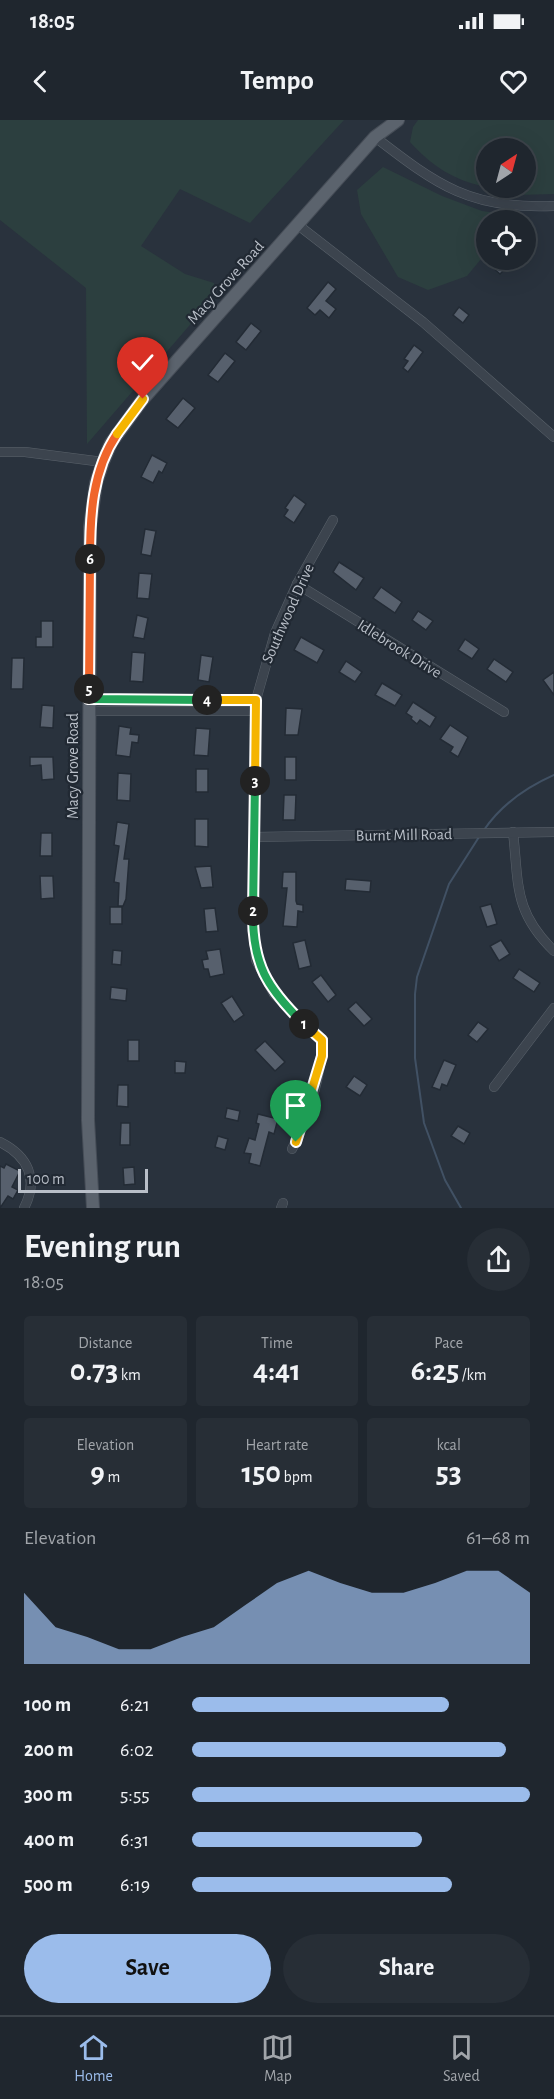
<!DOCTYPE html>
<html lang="en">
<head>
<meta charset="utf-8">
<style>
  :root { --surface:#1f262e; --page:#272e36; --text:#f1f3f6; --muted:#a1a5aa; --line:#3c434a; --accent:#9bbceb }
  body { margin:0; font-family:"Alegreya Sans",sans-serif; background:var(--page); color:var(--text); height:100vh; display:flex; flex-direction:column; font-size:22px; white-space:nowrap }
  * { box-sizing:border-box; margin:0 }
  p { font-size:20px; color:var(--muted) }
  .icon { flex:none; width:33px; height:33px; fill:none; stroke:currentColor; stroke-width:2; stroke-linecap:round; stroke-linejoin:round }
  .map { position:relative; height:1088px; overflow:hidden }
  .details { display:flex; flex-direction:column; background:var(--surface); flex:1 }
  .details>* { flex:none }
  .needle { width:39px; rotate:36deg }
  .fabs { position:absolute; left:476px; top:18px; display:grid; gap:12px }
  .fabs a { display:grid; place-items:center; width:60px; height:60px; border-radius:50%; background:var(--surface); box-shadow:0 6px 24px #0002,0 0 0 2px var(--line); font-size:30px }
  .scale { position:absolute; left:18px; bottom:15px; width:130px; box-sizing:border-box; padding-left:6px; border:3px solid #b9bfc8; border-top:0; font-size:16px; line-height:21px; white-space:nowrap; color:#b9bfc8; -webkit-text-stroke:4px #212933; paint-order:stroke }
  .pin { position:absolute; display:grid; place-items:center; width:51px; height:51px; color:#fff; margin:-62px -26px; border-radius:50% 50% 50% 0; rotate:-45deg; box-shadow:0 0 6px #0007 }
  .pin .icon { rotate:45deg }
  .km { position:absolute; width:30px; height:30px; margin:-15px; border-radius:50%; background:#222; color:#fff; font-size:16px; line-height:30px; text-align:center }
  .round { display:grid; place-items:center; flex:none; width:63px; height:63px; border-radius:32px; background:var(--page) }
  .summary { display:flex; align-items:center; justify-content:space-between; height:102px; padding:0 24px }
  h1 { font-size:33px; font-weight:700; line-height:45px }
  .figures { display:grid; grid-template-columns:repeat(3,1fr); gap:9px; height:102px; padding:6px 24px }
  .figures div { display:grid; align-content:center; border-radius:6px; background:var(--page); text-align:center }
  .figures b { font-size:30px; font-weight:700 }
  .figures small { font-size:16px; font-weight:400 }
  .figures p { font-size:16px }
  .chart { height:168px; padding:12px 24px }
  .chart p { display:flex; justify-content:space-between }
  .chart svg { width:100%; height:108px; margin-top:6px; fill:var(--accent); opacity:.7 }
  .action { display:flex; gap:12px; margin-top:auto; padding:12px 24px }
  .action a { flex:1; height:69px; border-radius:36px; background:var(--accent); color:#111; font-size:24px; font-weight:700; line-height:69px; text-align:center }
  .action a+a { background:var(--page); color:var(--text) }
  ul { padding:0 24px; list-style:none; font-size:20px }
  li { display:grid; grid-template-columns:96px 72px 1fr; align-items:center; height:45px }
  li i { height:15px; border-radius:8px; background:var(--accent) }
  .status { display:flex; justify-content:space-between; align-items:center; height:42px; padding:0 30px; background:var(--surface); direction:ltr }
  .status svg { height:16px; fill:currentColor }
  header { display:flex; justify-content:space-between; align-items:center; height:78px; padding:0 24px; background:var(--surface); font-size:27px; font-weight:700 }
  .tabs { display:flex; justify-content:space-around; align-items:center; height:84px; border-top:2px solid var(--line); background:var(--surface); font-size:16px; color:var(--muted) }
  .tabs a { display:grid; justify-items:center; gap:3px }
  .tabs .on { color:var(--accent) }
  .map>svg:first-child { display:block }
  .green { fill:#2c3f3f }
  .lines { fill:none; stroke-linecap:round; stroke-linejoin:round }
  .stream { stroke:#415164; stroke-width:2 }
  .building { fill:#57606d; stroke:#232b35; stroke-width:1.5 }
  .minor-casing { stroke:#5a626b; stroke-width:10 }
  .major-casing { stroke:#464d57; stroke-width:14 }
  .minor { stroke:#3c444e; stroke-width:9 }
  .major { stroke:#5b636d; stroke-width:12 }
  .split-1-casing { stroke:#fff; stroke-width:12 }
  .split-2-casing { stroke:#fff; stroke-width:12 }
  .split-3-casing { stroke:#fff; stroke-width:12 }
  .split-4-casing { stroke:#fff; stroke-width:12 }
  .split-5-casing { stroke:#fff; stroke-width:12 }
  .split-6-casing { stroke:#fff; stroke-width:12 }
  .split-7-casing { stroke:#fff; stroke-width:12 }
  .split-8-casing { stroke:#fff; stroke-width:12 }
  .split-1 { stroke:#f5b400; stroke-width:8 }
  .split-2 { stroke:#22a559; stroke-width:8 }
  .split-3 { stroke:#22a559; stroke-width:8 }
  .split-4 { stroke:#f5b400; stroke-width:8 }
  .split-5 { stroke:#22a559; stroke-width:8 }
  .split-6 { stroke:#f0652b; stroke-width:8 }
  .split-7 { stroke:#f0652b; stroke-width:8 }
  .split-8 { stroke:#f5b400; stroke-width:8 }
  .labels { text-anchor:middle; stroke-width:4.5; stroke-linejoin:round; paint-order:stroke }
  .street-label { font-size:16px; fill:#b9bfc8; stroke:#212933 }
</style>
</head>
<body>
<div class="status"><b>18:05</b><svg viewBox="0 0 49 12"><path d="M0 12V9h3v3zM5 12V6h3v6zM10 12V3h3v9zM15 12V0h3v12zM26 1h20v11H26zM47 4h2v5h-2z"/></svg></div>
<header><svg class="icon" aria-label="back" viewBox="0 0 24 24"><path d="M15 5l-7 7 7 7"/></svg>Tempo<svg class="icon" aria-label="heart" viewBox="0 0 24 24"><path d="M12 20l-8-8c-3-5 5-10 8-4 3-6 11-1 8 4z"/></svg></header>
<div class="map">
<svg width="554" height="1088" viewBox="0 0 554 1088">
  <rect width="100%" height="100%" fill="#29323d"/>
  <g class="green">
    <polygon points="0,0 344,0 250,103 180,69 141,126 185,154 214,163 214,177 87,324 86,168 0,100"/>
    <path d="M418 0H554V74L518 75 487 68H525V28H486V67C453 60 432 46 410 22L413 7Z"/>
    <polygon points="383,47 442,76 482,91 527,97 524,100 486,100 486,133 467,156 428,170 398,157 361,94 357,70"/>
  </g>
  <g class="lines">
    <g class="stream">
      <path d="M484 710C501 685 527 667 554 655"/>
      <polyline points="461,1088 445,1060 424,1003 415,938 415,874 417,857 449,764 479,717"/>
    </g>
  </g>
  <g class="building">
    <polygon points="498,140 503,140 509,145 500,154 492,147"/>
    <polygon points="328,162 336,169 326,181 336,189 329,198 320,190 315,195 307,188"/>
    <polygon points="459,187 469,195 463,203 453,195"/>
    <polygon points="251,203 261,211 246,230 236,222"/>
    <polygon points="414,225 423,232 408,252 403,248 408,241 404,239"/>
    <polygon points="225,233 235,241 218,262 208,255"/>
    <polygon points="183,278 195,288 178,308 166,299"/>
    <polygon points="152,335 167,343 162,353 159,351 153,363 141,357"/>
    <polygon points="294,375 306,384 294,403 284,396 288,390 285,388"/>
    <polygon points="145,409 156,411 151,436 141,434"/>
    <polygon points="339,442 364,458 356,470 333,452"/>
    <polygon points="139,453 152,454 149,479 137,478"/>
    <polygon points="381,467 402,482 395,493 373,478"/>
    <polygon points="418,491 433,501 426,510 412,500"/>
    <polygon points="137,495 148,498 144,519 133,517"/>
    <polygon points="41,501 53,501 53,527 36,527 36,517 41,517"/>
    <polygon points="301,517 324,530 317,543 294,530"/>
    <polygon points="465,519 479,529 472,539 458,530"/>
    <polygon points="132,532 145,533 143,562 130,561"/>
    <polygon points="201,535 213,537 209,562 198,560"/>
    <polygon points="12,538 24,538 23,569 11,569"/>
    <polygon points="494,539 513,552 506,562 487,549"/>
    <polygon points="346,541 362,552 355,562 339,552"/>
    <polygon points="554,552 554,575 543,560"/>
    <polygon points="382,563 402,575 395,586 375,575"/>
    <polygon points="413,582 436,597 430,607 420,600 417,604 411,599 412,597 406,593"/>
    <polygon points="42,585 54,586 53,608 40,607"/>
    <polygon points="286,588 302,589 298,615 285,615"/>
    <polygon points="450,605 468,617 458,637 450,632 453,627 440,619"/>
    <polygon points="119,606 131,608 130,614 139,615 138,623 132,622 130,637 116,635"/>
    <polygon points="196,608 210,609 208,636 194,635"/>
    <polygon points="30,637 53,637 54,659 42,660 41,645 30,646"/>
    <rect x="285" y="637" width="11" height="23"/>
    <rect x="196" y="649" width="12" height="23"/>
    <polygon points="118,653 131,654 130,681 117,680"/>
    <polygon points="284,675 296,675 295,700 283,700"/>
    <polygon points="195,699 208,699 208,727 195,726"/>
    <polygon points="117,702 129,704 124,739 129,739 126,779 123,786 118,786 119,763 114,762 119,726 114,725"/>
    <polygon points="41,713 52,713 52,736 40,736"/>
    <polygon points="211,746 213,767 201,768 195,747"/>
    <polygon points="283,752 296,752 296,781 297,784 303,785 303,792 298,791 297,807 283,806 287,768 282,768"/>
    <polygon points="40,756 53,756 54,778 41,779"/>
    <polygon points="346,759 371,761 370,772 345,770"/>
    <polygon points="491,784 497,804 487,807 480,787"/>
    <rect x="110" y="787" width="12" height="17"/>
    <polygon points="215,788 218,811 206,812 204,789"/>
    <polygon points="305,820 311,846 299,849 293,823"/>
    <polygon points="501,820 510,834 499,841 490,826"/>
    <polygon points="220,829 224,854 210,857 208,849 204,849 202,840 208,839 206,831"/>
    <polygon points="113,830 122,831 121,845 112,844"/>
    <polygon points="519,849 540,863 534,872 513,858"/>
    <polygon points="321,855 336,875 328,882 312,862"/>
    <polygon points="111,867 127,869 126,881 110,879"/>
    <polygon points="232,876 244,895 234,902 221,883"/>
    <polygon points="356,882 372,899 364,906 348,889"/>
    <polygon points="478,902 488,909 477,922 468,915"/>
    <rect x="128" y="920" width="11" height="21"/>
    <polygon points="265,921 285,942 275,951 255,930"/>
    <polygon points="444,940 456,945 447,966 442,964 440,970 432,967"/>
    <polygon points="175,941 186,942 185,953 175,953"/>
    <polygon points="354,956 367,965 360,976 346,967"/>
    <polygon points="118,965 128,965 128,987 117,986"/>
    <polygon points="227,988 240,991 238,1001 225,998"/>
    <polygon points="258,994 278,999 274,1014 269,1012 260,1046 249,1043 251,1034 244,1033 249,1018 255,1020 259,1004 256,1003"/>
    <polygon points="121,1003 130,1003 130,1025 120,1025"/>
    <polygon points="458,1006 470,1013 464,1024 451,1016"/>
    <polygon points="218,1016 228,1019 225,1030 215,1027"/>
    <polygon points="6,1044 20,1051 12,1067 18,1070 13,1079 8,1076 0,1088 0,1046 4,1048"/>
    <polygon points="134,1047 135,1064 124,1065 123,1048"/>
  </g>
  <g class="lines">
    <g class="minor-casing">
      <g id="minor">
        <path d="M375 17C437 65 471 90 554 86"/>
        <polyline points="298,105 423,202 554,317"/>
        <polyline points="0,332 25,332 103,342"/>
        <polyline points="297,464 504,592"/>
        <polyline points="88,579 256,580"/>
        <polyline points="88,591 256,591"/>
        <path d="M513 712C519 764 513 791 554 831"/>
        <polyline points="254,717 554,712"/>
        <polyline points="494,967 554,888"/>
        <path d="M0 1022C28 1036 39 1059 24 1088"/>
        <path d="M292 1029C307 1002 323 951 322 920L274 874 256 840 253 802 256 580 275 513 297 464 333 400"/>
        <polyline points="281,1088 283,1083"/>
      </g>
    </g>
    <g class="major-casing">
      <polyline id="major" points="93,1088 88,1000 90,407 96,363 103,342 111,323 143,279 375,17 398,0"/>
    </g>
    <use href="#minor" class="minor"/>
    <use href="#major" class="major"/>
  </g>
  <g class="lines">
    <g class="split-1-casing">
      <polyline id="split-1" points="296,1022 322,936 322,920 304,904"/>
    </g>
    <g class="split-2-casing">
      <path id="split-2" d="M253 791C252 844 267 868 304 904"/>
    </g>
    <g class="split-3-casing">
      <polyline id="split-3" points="253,791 255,661"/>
    </g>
    <g class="split-4-casing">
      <polyline id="split-4" points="207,580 256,580 255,661"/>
    </g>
    <g class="split-5-casing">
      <polyline id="split-5" points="89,569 88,579 207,580"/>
    </g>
    <g class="split-6-casing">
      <polyline id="split-6" points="89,569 90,439"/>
    </g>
    <g class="split-7-casing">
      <path id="split-7" d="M90 439C90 396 92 351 117 314"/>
    </g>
    <g class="split-8-casing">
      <polyline id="split-8" points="117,314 143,279"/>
    </g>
    <use href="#split-1" class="split-1"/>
    <use href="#split-2" class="split-2"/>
    <use href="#split-3" class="split-3"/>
    <use href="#split-4" class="split-4"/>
    <use href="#split-5" class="split-5"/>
    <use href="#split-6" class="split-6"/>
    <use href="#split-7" class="split-7"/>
    <use href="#split-8" class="split-8"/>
  </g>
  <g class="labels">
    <g class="street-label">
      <text transform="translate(225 162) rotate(-48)" y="6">Macy Grove Road</text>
      <text transform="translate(287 493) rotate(-66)" y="6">Southwood Drive</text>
      <text transform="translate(400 528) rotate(32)" y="6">Idlebrook Drive</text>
      <text transform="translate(72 646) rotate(-90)" y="6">Macy Grove Road</text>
      <text transform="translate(404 714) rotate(-1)" y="6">Burnt Mill Road</text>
    </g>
  </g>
</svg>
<div class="fabs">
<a><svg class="needle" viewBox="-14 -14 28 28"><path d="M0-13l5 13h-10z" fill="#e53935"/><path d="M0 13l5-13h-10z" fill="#a1a5aa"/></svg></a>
<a><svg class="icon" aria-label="locate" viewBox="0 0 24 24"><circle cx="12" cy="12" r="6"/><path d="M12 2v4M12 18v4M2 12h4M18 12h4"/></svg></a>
</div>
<div class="scale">100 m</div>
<div class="pin" style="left:296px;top:1022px;background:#1e9e55"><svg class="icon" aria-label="arrive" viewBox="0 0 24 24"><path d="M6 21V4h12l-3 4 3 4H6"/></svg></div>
<div class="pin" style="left:143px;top:279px;background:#d93025"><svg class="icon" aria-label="check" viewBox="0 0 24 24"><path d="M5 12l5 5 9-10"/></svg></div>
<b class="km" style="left:304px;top:904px">1</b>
<b class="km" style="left:253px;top:791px">2</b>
<b class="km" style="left:255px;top:661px">3</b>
<b class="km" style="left:207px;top:580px">4</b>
<b class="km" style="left:89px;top:569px">5</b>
<b class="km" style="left:90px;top:439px">6</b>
</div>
<section class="details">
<div class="summary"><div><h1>Evening run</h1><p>18:05</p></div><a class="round"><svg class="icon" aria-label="share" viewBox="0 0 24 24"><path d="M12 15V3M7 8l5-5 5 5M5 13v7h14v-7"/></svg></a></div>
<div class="figures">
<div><p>Distance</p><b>0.73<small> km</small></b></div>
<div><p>Time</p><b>4:41</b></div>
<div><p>Pace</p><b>6:25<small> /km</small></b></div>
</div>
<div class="figures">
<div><p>Elevation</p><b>9<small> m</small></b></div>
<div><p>Heart rate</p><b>150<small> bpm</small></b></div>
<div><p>kcal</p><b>53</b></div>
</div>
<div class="chart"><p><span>Elevation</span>61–68 m</p>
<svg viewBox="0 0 160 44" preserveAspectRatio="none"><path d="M0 44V15L10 29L20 33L30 38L40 38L50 33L60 29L70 20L80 11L90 6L100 11L110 15L120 15L130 11L140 6L150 6L160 15V44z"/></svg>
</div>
<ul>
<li><b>100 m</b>6:21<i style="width:76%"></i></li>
<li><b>200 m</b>6:02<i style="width:93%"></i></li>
<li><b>300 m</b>5:55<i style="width:100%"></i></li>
<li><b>400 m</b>6:31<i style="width:68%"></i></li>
<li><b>500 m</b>6:19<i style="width:77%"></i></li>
</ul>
<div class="action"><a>Save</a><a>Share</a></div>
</section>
<nav class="tabs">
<a class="on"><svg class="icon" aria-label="home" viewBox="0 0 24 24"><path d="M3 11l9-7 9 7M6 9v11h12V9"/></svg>Home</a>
<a><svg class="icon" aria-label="map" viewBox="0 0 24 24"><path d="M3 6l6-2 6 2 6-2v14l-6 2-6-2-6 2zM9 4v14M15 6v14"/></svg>Map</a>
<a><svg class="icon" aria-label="saved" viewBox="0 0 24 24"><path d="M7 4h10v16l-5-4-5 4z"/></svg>Saved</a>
</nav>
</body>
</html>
